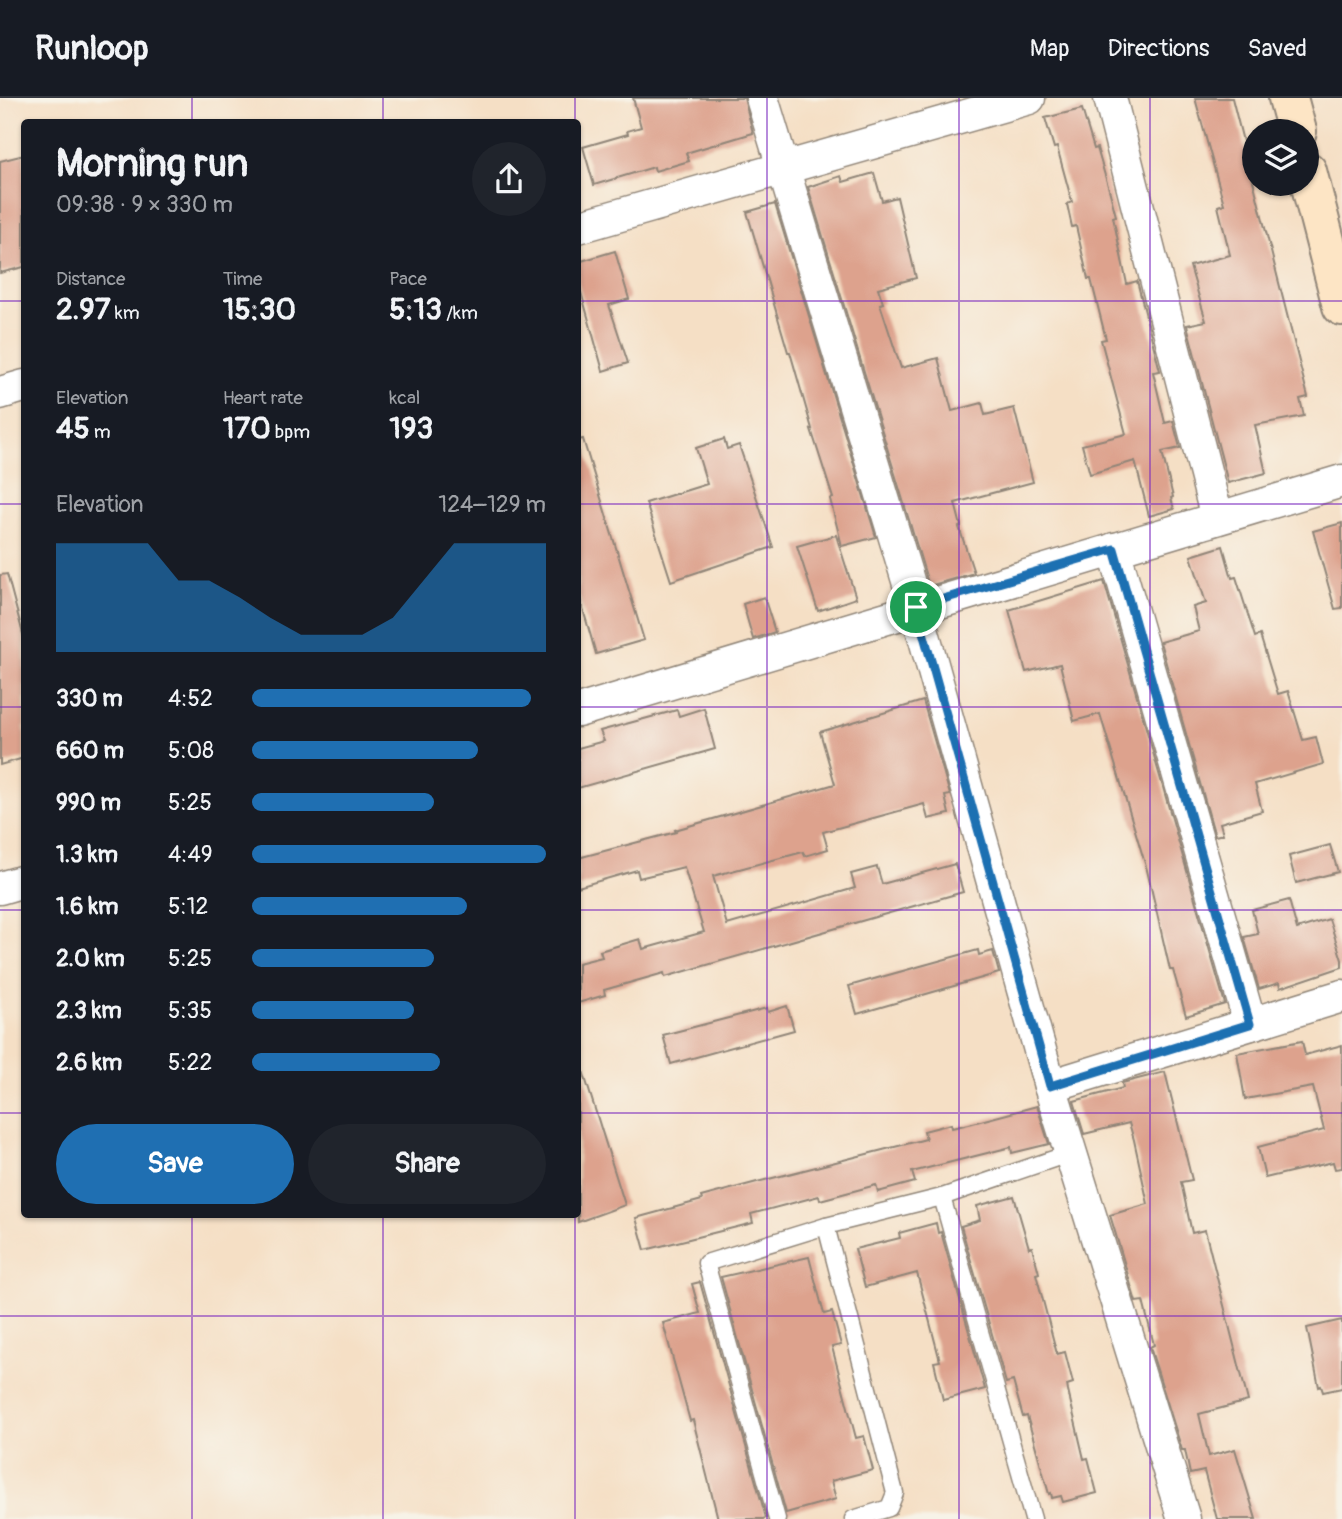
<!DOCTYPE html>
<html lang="en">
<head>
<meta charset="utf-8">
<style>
  :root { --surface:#171b24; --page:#20242c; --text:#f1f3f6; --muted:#9ea1a6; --line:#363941; --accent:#1f6fb2 }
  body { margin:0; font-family:Pangolin,sans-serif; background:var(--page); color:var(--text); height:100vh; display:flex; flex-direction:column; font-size:26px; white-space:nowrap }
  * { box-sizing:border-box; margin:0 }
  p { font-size:23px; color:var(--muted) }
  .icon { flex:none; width:38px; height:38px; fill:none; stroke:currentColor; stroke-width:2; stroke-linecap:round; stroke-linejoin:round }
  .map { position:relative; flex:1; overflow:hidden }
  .drawer { position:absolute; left:21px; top:21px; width:560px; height:1099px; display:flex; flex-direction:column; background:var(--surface); border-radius:7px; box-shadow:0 2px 5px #0004 }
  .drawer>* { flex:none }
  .tools { position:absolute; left:1242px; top:21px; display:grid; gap:14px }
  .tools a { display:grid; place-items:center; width:77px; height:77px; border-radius:50%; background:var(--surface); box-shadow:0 2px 5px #0004; font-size:35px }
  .pin { position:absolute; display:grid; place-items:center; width:60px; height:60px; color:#fff; margin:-30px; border:4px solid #fff; border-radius:50%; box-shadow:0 2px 7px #0007 }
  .round { display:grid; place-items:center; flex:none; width:74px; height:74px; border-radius:37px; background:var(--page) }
  .headline { display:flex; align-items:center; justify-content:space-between; height:119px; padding:0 35px }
  h1 { font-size:38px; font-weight:800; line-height:52px }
  .stats { display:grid; grid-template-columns:repeat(3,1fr); gap:10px; height:119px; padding:7px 35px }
  .stats div { display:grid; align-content:center }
  .stats b { font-size:30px; font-weight:800 }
  .stats small { font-size:19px; font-weight:400 }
  .stats p { font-size:19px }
  .chart { height:196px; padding:14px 35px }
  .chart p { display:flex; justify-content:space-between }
  .chart svg { width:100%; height:126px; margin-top:7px; fill:var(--accent); opacity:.7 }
  .button { display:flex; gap:14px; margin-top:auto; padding:14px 35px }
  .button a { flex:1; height:80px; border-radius:42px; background:var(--accent); color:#fff; font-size:28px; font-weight:800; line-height:80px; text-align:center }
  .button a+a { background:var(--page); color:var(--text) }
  ul { padding:0 35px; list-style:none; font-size:23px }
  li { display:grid; grid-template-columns:112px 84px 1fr; align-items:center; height:52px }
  li i { height:18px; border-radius:9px; background:var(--accent) }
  header { display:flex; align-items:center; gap:42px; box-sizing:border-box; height:98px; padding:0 35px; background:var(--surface); border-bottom:2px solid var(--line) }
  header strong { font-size:33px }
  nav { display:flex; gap:38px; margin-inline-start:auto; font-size:24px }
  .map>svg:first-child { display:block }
  .building { fill:#dda28d }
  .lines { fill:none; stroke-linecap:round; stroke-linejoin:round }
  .lane-casing { stroke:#908578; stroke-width:19 }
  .street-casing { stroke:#908578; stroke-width:35 }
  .secondary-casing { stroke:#908578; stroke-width:42 }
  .lane { stroke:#fff; stroke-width:16 }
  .street { stroke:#fff; stroke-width:32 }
  .secondary { stroke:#fde5c5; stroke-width:38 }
  .route-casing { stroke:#fff; stroke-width:14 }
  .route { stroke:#1f6fb2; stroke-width:9 }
  .grid { fill:none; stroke:#7b2cbf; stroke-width:2; stroke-opacity:0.55 }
</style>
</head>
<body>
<header>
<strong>Runloop</strong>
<nav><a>Map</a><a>Directions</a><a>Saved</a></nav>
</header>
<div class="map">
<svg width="1342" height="1421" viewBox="0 0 1342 1421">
  <rect width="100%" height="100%" fill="#f7f3e8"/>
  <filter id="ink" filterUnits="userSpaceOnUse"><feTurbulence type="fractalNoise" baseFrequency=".0143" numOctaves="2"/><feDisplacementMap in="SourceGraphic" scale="14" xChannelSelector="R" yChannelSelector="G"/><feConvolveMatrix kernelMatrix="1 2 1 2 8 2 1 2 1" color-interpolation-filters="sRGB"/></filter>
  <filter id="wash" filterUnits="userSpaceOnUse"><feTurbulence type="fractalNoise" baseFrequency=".00686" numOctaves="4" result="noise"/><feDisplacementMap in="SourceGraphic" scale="28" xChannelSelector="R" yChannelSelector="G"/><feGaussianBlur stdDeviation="1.57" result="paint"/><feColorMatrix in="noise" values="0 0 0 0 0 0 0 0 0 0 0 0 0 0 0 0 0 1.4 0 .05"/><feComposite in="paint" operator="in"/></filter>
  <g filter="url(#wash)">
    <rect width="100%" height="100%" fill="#f5dfc5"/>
    <g id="blocks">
      <g class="building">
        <polygon points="633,0 744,0 753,35 686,55 689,63 655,73 654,69 594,87 583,49 628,36 627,33 641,29"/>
        <polygon points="1195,0 1232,0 1308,299 1300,301 1304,318 1255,327 1266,375 1228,385 1187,227 1206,223 1190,168 1230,157 1218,108 1224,106"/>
        <polygon points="1082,11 1094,51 1097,50 1110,95 1116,118 1113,119 1127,186 1137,183 1160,273 1153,274 1165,325 1173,323 1180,350 1162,354 1173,399 1171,400 1174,411 1149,418 1135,363 1090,376 1082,347 1126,336 1101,242 1106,241 1091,181 1088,181 1076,128 1072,129 1067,106 1072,104 1057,49 1054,50 1045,20"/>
        <polygon points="24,57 24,169 0,175 0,63"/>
        <polygon points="874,75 882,103 897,99 916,180 878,190 883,205 880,206 901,270 938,260 952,313 982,305 985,317 1014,310 1033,384 955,405 961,428 959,429 974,475 929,488 808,89 841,78 843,84"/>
        <polygon points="775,106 876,439 842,448 830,401 833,400 811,331 812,331 790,254 788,254 747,114"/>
        <polygon points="615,153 629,201 609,207 628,265 603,273 578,183 578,164"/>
        <polygon points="583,341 644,542 596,556 578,494 578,342"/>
        <polygon points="724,341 727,351 739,347 773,449 671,483 646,405 707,386 696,350"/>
        <polygon points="1342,425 1342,510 1335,511 1313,433"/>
        <polygon points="836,437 856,500 818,513 797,448"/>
        <polygon points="1223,448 1232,480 1236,479 1255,539 1260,537 1278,596 1288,593 1303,642 1316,639 1323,666 1255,686 1262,713 1220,725 1223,736 1215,738 1160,544 1199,533 1193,509 1206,505 1191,458"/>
        <polygon points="7,476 24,540 24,660 0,667 0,477"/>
        <polygon points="1104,483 1225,906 1186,918 1173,872 1170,872 1147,772 1100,616 1074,623 1060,566 1026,574 1009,512"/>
        <polygon points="764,499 775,534 753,541 743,506"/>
        <polygon points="923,603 950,697 945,698 949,716 928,721 924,706 823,734 828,751 805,758 803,754 713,778 727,827 855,790 851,776 877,769 882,786 955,766 963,794 665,879 664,875 604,892 605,897 578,905 578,865 602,859 600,853 640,841 643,851 704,834 684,769 639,780 637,772 578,789 578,760 676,734 675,732 835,686 820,634"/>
        <polygon points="704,610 715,651 578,690 578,650 604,643 600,633 677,612 679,618"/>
        <polygon points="1330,747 1338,774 1296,785 1289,758"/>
        <polygon points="1289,802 1297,831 1329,821 1342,862 1342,869 1280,890 1279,885 1259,891 1244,839 1258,836 1252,812"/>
        <polygon points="978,852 979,857 993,853 999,875 857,916 849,888"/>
        <polygon points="787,908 794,932 671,966 663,937 767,910 768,914"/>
        <polygon points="1302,943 1305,957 1342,947 1342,1070 1335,1071 1333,1064 1265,1080 1258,1049 1324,1032 1313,989 1245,1001 1237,955"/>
        <polygon points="578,973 583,973 625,1107 578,1124"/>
        <polygon points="1165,974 1192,1082 1181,1084 1192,1135 1205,1132 1248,1303 1199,1316 1209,1358 1235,1351 1256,1421 1217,1421 1204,1373 1190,1376 1185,1352 1182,1352 1150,1249 1154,1247 1143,1203 1136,1204 1110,1117 1148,1106 1134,1042 1129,1025 1084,1036 1074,1003 1123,990 1122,985"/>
        <polygon points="1037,1008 1049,1046 1012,1055 1011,1049 912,1074 915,1084 878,1094 876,1087 820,1102 819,1098 751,1116 753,1125 645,1152 636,1120 702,1102 701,1099 757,1084 926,1041 924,1033 951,1026 952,1030 969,1026"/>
        <polygon points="1014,1098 1029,1150 1032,1149 1039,1175 1036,1176 1057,1256 1065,1254 1073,1285 1067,1287 1068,1293 1084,1361 1088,1360 1097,1395 1063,1404 1061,1398 1052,1400 1051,1395 1049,1396 1027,1318 1023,1319 1013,1283 1006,1285 961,1128 980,1122 977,1108"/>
        <polygon points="936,1125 938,1135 941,1134 985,1291 943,1302 934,1264 940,1263 917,1175 865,1189 855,1151 900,1140 899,1135"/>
        <polygon points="809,1159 824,1216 832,1214 841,1247 832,1249 856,1340 864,1338 873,1372 831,1383 836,1401 786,1415 721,1179"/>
        <polygon points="700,1184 766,1420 763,1421 718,1421 693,1322 690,1323 663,1225 700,1215 692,1186"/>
        <polygon points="1342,1222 1342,1290 1323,1294 1321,1288 1319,1289 1307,1230"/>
      </g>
    </g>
  </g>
  <g filter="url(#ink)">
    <use href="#blocks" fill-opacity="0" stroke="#908578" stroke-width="2"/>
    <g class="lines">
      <g class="lane-casing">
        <g id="lane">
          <polyline points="942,1099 1033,1421"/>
          <polyline points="826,1128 895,1395 889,1410 853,1421"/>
          <polyline points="777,1421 706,1165 826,1128 942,1099 1071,1055"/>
        </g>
      </g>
      <g class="street-casing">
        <g id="street">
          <polyline points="762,0 916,509 1050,988 1184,1421"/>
          <polyline points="1110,0 1217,420"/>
          <polyline points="578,129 1029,0"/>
          <polyline points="0,295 24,288"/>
          <polyline points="1114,451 1250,926"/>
          <polyline points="578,613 1342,383"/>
          <polyline points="0,790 24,783"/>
          <polyline points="1050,988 1342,898"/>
        </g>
      </g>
      <g class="secondary-casing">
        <g id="secondary">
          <polyline points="1288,0 1297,33"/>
          <polyline points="1307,73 1342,208"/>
        </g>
      </g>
      <use href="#lane" class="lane"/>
      <use href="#street" class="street"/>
      <use href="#secondary" class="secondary"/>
    </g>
  </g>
  <g class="lines" filter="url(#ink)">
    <g class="route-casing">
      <polygon id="route" points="1114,451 1250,926 1050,988 916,509"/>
    </g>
    <use href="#route" class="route"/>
  </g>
  <path class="grid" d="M192 0V24M383 0V24M575 0V24M767 0V1421M959 0V1421M1150 0V1421M0 203H24M578 203H1342M0 406H24M578 406H1342M0 609H24M578 609H1342M0 812H24M578 812H1342M0 1015H24M578 1015H1342M192 1116V1421M383 1116V1421M575 1116V1421M0 1218H1342"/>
</svg>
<div class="tools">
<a><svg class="icon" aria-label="layers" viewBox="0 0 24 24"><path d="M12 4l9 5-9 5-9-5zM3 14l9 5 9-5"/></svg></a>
</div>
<div class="pin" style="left:916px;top:509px;background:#1e9e55"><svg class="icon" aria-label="arrive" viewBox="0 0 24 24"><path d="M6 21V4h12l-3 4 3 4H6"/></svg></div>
<section class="drawer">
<div class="headline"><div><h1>Morning run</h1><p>09:38 · 9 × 330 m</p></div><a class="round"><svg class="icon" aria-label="share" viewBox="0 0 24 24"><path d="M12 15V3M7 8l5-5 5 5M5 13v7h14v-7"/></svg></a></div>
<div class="stats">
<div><p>Distance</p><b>2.97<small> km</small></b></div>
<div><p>Time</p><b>15:30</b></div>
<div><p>Pace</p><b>5:13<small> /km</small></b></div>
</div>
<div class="stats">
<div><p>Elevation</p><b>45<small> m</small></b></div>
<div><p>Heart rate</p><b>170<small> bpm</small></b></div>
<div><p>kcal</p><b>193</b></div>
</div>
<div class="chart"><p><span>Elevation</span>124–129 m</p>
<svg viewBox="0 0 160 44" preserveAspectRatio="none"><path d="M0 44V6L10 6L20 6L30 6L40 19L50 19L60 25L70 32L80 38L90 38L100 38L110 32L120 19L130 6L140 6L150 6L160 6V44z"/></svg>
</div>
<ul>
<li><b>330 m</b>4:52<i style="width:95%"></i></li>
<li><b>660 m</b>5:08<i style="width:77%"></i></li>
<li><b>990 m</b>5:25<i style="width:62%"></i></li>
<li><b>1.3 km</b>4:49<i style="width:100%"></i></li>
<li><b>1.6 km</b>5:12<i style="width:73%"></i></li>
<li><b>2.0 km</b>5:25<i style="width:62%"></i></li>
<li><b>2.3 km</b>5:35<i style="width:55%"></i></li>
<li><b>2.6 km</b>5:22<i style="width:64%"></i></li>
</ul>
<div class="button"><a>Save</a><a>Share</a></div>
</section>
</div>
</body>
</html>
